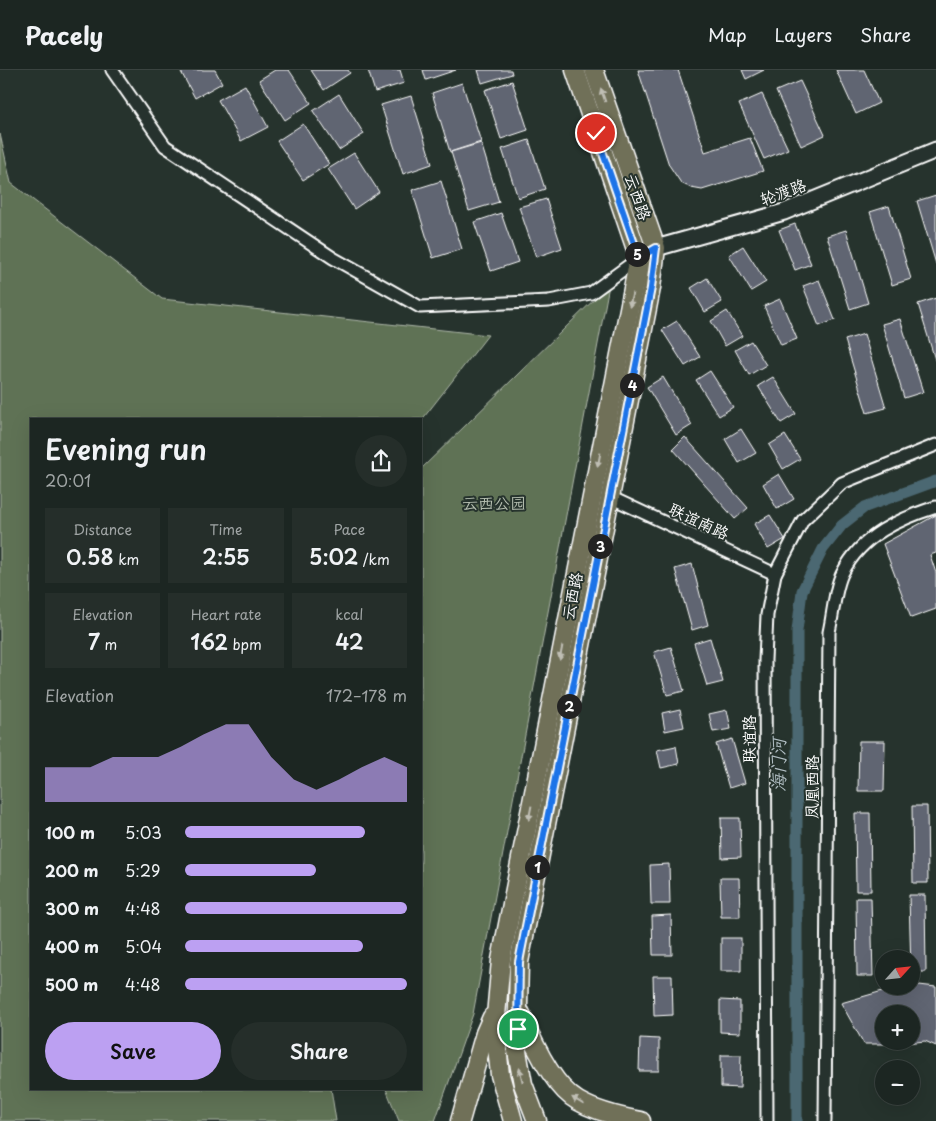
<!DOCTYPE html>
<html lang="en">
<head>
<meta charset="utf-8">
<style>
  :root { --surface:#1c2622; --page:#252e2a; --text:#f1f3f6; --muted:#a0a5a5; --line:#3a4340; --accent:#bca0f2 }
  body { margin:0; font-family:"Playpen Sans","LXGW WenKai TC",sans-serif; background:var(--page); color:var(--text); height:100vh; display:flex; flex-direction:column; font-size:19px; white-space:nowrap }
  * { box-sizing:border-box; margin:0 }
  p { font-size:16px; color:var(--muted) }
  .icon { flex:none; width:28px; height:28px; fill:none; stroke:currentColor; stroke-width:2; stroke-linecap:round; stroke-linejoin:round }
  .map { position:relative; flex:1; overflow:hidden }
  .drawer { position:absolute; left:30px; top:348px; width:392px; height:672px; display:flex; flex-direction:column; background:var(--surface); border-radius:0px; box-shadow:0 5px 20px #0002,0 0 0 1px var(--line) }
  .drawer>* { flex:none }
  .needle { width:32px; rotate:63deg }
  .fabs { position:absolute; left:875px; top:880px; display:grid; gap:10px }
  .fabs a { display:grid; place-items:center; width:45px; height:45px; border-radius:50%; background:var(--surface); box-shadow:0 5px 20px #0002,0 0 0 1px var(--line); font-size:25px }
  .pin { position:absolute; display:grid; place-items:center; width:42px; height:42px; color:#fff; margin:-21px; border:2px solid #fff; border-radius:50%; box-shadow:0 1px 5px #0007 }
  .km { position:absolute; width:25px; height:25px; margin:-12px; border-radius:50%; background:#222; color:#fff; font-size:14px; line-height:25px; text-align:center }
  .round { display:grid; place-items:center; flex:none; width:52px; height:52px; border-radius:26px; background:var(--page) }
  .headline { display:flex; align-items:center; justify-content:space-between; height:85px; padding:0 15px }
  h1 { font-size:28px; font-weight:600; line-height:38px }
  .stats { display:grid; grid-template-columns:repeat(3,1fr); gap:8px; height:85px; padding:5px 15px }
  .stats div { display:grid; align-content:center; border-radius:0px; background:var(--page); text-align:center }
  .stats b { font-size:21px; font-weight:600 }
  .stats small { font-size:14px; font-weight:400 }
  .stats p { font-size:14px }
  .chart { height:140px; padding:10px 15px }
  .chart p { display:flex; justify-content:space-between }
  .chart svg { width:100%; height:90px; margin-top:5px; fill:var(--accent); opacity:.7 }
  .button { display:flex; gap:10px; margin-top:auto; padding:10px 15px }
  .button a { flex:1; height:58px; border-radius:30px; background:var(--accent); color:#111; font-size:20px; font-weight:600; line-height:58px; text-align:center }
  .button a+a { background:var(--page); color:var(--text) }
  ul { padding:0 15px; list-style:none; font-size:16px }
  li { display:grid; grid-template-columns:80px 60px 1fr; align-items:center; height:38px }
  li i { height:12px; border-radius:6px; background:var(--accent) }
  header { display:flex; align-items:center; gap:30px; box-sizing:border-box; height:70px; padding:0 25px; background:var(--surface); border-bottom:1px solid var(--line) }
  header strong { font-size:24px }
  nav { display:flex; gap:28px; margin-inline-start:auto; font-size:18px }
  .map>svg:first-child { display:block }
  .green { fill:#5f7255; stroke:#afb8aa }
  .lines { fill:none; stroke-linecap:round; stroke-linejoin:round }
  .canal { stroke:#4c6872; stroke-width:11 }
  .building { fill:#616572; stroke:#fff; fill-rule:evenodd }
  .minor-casing { stroke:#fff; stroke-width:15 }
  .secondary-casing { stroke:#fff; stroke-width:19 }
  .primary-casing { stroke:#fff; stroke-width:21 }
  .minor { stroke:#26332d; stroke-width:11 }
  .secondary { stroke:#26332d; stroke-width:15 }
  .primary { stroke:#706f59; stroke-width:18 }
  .oneway { fill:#bfbeb4 }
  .route-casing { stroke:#fff; stroke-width:10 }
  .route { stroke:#1a73e8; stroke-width:6 }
  .labels { text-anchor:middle; stroke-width:4; stroke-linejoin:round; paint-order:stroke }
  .street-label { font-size:16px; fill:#fff; stroke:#26332d }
  .park-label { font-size:16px; fill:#b7c0b2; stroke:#26332d }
  .water-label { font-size:18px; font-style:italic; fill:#aebbc0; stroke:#26332d }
</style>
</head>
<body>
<header>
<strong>Pacely</strong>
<nav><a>Map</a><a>Layers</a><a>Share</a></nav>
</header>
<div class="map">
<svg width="936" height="1051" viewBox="0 0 936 1051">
  <rect width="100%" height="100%" fill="#26332d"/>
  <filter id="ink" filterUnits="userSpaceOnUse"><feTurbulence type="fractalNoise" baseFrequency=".02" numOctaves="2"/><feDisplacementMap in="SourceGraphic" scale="10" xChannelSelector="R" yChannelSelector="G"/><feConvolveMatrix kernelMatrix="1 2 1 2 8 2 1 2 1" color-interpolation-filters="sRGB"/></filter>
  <g filter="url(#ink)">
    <g class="green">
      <polygon points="0,64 11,113 162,229 488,265 421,351 421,349 31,349 31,1019 331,1019 336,1051 0,1051"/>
      <polygon points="609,215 473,944 435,1051 399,1051 386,1019 421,1019 421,399"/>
    </g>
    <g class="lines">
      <polyline class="canal" points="797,1051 797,561 802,521 823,479 842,455 865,437 936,411"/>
    </g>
    <g class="building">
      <polygon points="180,0 215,0 222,13 195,28"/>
      <polygon points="275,0 289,0 311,33 285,50 259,10"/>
      <polygon points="311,0 348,0 350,3 324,20"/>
      <polygon points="368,0 400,0 404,13 375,22"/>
      <polygon points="423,0 456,0 426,10"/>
      <polygon points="478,0 511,0 512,4 482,13"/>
      <polygon points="638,0 678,0 705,82 750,68 763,101 702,120 691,118 681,113 669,95"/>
      <polygon points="742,0 764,0 746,9"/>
      <polygon points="836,0 864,0 879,33 856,44"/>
      <polygon points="512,11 528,60 501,69 485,20"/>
      <polygon points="800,11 825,65 801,76 776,21"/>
      <polygon points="462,13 481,72 450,82 432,23"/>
      <polygon points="245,15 268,57 241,71 218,30"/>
      <polygon points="339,24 364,64 339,80 313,41"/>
      <polygon points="762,24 788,79 764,89 739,34"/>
      <polygon points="411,26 432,94 403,104 381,35"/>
      <polygon points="303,54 329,94 303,110 277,71"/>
      <polygon points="529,70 545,119 518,128 502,79"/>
      <polygon points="481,73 499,132 469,141 451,82"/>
      <polygon points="354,83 379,122 354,139 328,99"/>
      <polygon points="441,111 462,179 433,188 412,120"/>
      <polygon points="936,125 936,194 917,131"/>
      <polygon points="546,129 562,178 536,187 519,137"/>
      <polygon points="889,136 911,209 892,215 870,142"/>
      <polygon points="501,143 518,192 491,201 474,152"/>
      <polygon points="795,154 811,194 795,200 779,160"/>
      <polygon points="846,160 868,233 850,239 827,166"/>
      <polygon points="743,176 766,212 751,221 729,185"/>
      <polygon points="707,208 722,232 705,242 691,218"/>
      <polygon points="819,210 835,250 819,256 803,216"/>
      <polygon points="936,228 936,293 918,234"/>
      <polygon points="780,229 797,269 781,275 764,236"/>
      <polygon points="727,241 742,266 725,276 711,251"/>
      <polygon points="900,249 923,322 904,328 882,254"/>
      <polygon points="677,251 700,287 685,296 662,260"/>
      <polygon points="864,264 886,338 867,343 845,270"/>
      <polygon points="751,271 766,295 749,305 735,280"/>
      <polygon points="710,301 733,337 719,346 696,310"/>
      <polygon points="663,307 692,355 676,365 647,317"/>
      <polygon points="773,307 796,344 781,353 758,316"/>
      <polygon points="741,359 756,383 739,393 725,369"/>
      <polygon points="785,365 800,389 783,399 769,375"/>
      <polygon points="685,367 748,438 735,449 673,379"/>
      <polygon points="779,404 794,429 777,439 763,414"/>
      <polygon points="770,445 785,469 768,479 754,454"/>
      <polygon points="936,445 936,483 930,485 936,503 936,539 911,548 883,474"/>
      <polygon points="692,494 708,555 692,560 675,499"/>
      <polygon points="710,568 723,612 707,616 694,573"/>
      <polygon points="671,577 684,621 667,625 654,582"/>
      <polygon points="680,639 684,657 665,661 662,643"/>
      <polygon points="727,640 731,659 713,662 709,644"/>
      <polygon points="732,669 745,713 729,718 716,674"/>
      <polygon points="859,671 885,671 884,721 858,721"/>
      <polygon points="676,676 679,694 661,698 657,680"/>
      <polygon points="912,736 927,736 928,813 913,813"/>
      <polygon points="855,743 870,743 871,821 856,821"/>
      <polygon points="721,748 740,748 741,787 722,788"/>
      <polygon points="669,794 670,834 651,834 650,795"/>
      <polygon points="720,808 739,808 740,847 721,847"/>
      <polygon points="909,825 925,825 926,902 911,902"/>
      <polygon points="856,828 871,828 873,906 857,906"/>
      <polygon points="671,845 672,885 653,885 652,846"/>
      <rect x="721" y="868" width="20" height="33"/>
      <polygon points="653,906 672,906 673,945 654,946"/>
      <path d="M911 914 936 917V976L925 971 898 974H864L841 933 900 916H911ZM884 944H911V971H884Z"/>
      <polygon points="720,930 740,931 740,963 720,962"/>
      <polygon points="640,968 659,969 659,1001 639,1001"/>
      <polygon points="721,985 741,985 740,1018 721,1017"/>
    </g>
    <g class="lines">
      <g class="minor-casing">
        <g id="minor">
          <polyline points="112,0 165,76 333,188 420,237 549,231 591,223 639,188"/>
          <polyline points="610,427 775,504"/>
          <polyline points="767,1051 765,590 767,545 775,504 803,450 842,413 936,375"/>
          <path d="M825 1051 829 562C833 545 835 516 843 502 862 465 899 449 936 437"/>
        </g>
      </g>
      <g class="secondary-casing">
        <polyline id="secondary" points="646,184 656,178 784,142 936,80"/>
      </g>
      <g class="primary-casing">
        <g id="primary">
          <path d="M521 944C532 971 552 1016 578 1031 597 1042 619 1047 641 1051"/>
          <polyline points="460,1051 485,963 492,947"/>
          <polyline points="513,1051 500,1005 495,957 501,890 639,188 575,0"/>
          <polyline points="537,1051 523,1014 517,981 519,892 651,218 656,178 594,0"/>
        </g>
      </g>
      <use href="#minor" class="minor"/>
      <use href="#secondary" class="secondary"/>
      <use href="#primary" class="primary"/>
    </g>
    <defs><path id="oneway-solid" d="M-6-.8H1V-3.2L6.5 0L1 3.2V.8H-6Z" transform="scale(1.25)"/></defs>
    <g class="oneway">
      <use href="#oneway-solid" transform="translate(603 25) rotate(-109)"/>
      <use href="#oneway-solid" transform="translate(631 230) rotate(101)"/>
      <use href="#oneway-solid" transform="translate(599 390) rotate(101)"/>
      <use href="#oneway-solid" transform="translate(561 583) rotate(101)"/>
      <use href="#oneway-solid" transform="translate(530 743) rotate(101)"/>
      <use href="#oneway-solid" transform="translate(521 1005) rotate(-103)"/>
      <use href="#oneway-solid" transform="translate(578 1031) rotate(-149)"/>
    </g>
  </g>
  <g class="lines" filter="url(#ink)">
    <g class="route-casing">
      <polyline id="route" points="518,959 519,892 651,218 656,178 639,188 596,63"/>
    </g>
    <use href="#route" class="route"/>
  </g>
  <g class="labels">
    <g class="street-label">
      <text transform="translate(783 122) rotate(-20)" y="6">轮渡路</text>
      <text transform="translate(638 127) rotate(71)" y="6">云西路</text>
      <text transform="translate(699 451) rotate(25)" y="6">联谊南路</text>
      <text transform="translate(572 526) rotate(-79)" y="6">云西路</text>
      <text transform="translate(749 669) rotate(-90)" y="6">联谊路</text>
      <text transform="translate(812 717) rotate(-90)" y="6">凤凰西路</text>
    </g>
    <g class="park-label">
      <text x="494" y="439">云西公园</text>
    </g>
    <g class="water-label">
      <text transform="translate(779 695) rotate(-90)" y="6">海门河</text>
    </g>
  </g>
</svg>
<div class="fabs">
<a><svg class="needle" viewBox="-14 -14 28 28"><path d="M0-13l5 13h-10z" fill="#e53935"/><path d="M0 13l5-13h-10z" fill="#a0a5a5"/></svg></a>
<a>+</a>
<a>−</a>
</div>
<div class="pin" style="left:518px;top:959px;background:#1e9e55"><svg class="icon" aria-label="arrive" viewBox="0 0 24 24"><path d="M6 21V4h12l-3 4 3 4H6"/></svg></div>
<div class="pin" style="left:596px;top:63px;background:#d93025"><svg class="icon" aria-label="check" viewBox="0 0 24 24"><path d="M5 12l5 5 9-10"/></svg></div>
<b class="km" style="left:537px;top:797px">1</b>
<b class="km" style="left:569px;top:636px">2</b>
<b class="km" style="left:600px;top:476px">3</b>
<b class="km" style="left:632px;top:315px">4</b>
<b class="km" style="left:637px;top:184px">5</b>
<section class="drawer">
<div class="headline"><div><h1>Evening run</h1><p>20:01</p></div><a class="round"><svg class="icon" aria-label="share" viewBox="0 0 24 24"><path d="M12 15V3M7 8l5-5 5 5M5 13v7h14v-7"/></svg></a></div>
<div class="stats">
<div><p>Distance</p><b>0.58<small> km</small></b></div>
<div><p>Time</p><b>2:55</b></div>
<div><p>Pace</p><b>5:02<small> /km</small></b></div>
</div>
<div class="stats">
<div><p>Elevation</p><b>7<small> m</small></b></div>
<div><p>Heart rate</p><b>162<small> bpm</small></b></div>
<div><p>kcal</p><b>42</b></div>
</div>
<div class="chart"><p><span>Elevation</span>172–178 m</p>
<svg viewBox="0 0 160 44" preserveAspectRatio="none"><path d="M0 44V27L10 27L20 27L30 22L40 22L50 22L60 17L70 11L80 6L90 6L100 22L110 33L120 38L130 33L140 27L150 22L160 27V44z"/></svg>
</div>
<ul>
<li><b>100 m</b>5:03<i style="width:81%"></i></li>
<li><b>200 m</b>5:29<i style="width:59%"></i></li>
<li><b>300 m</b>4:48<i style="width:100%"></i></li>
<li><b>400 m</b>5:04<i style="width:80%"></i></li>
<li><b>500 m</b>4:48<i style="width:100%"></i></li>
</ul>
<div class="button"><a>Save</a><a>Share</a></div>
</section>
</div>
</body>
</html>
